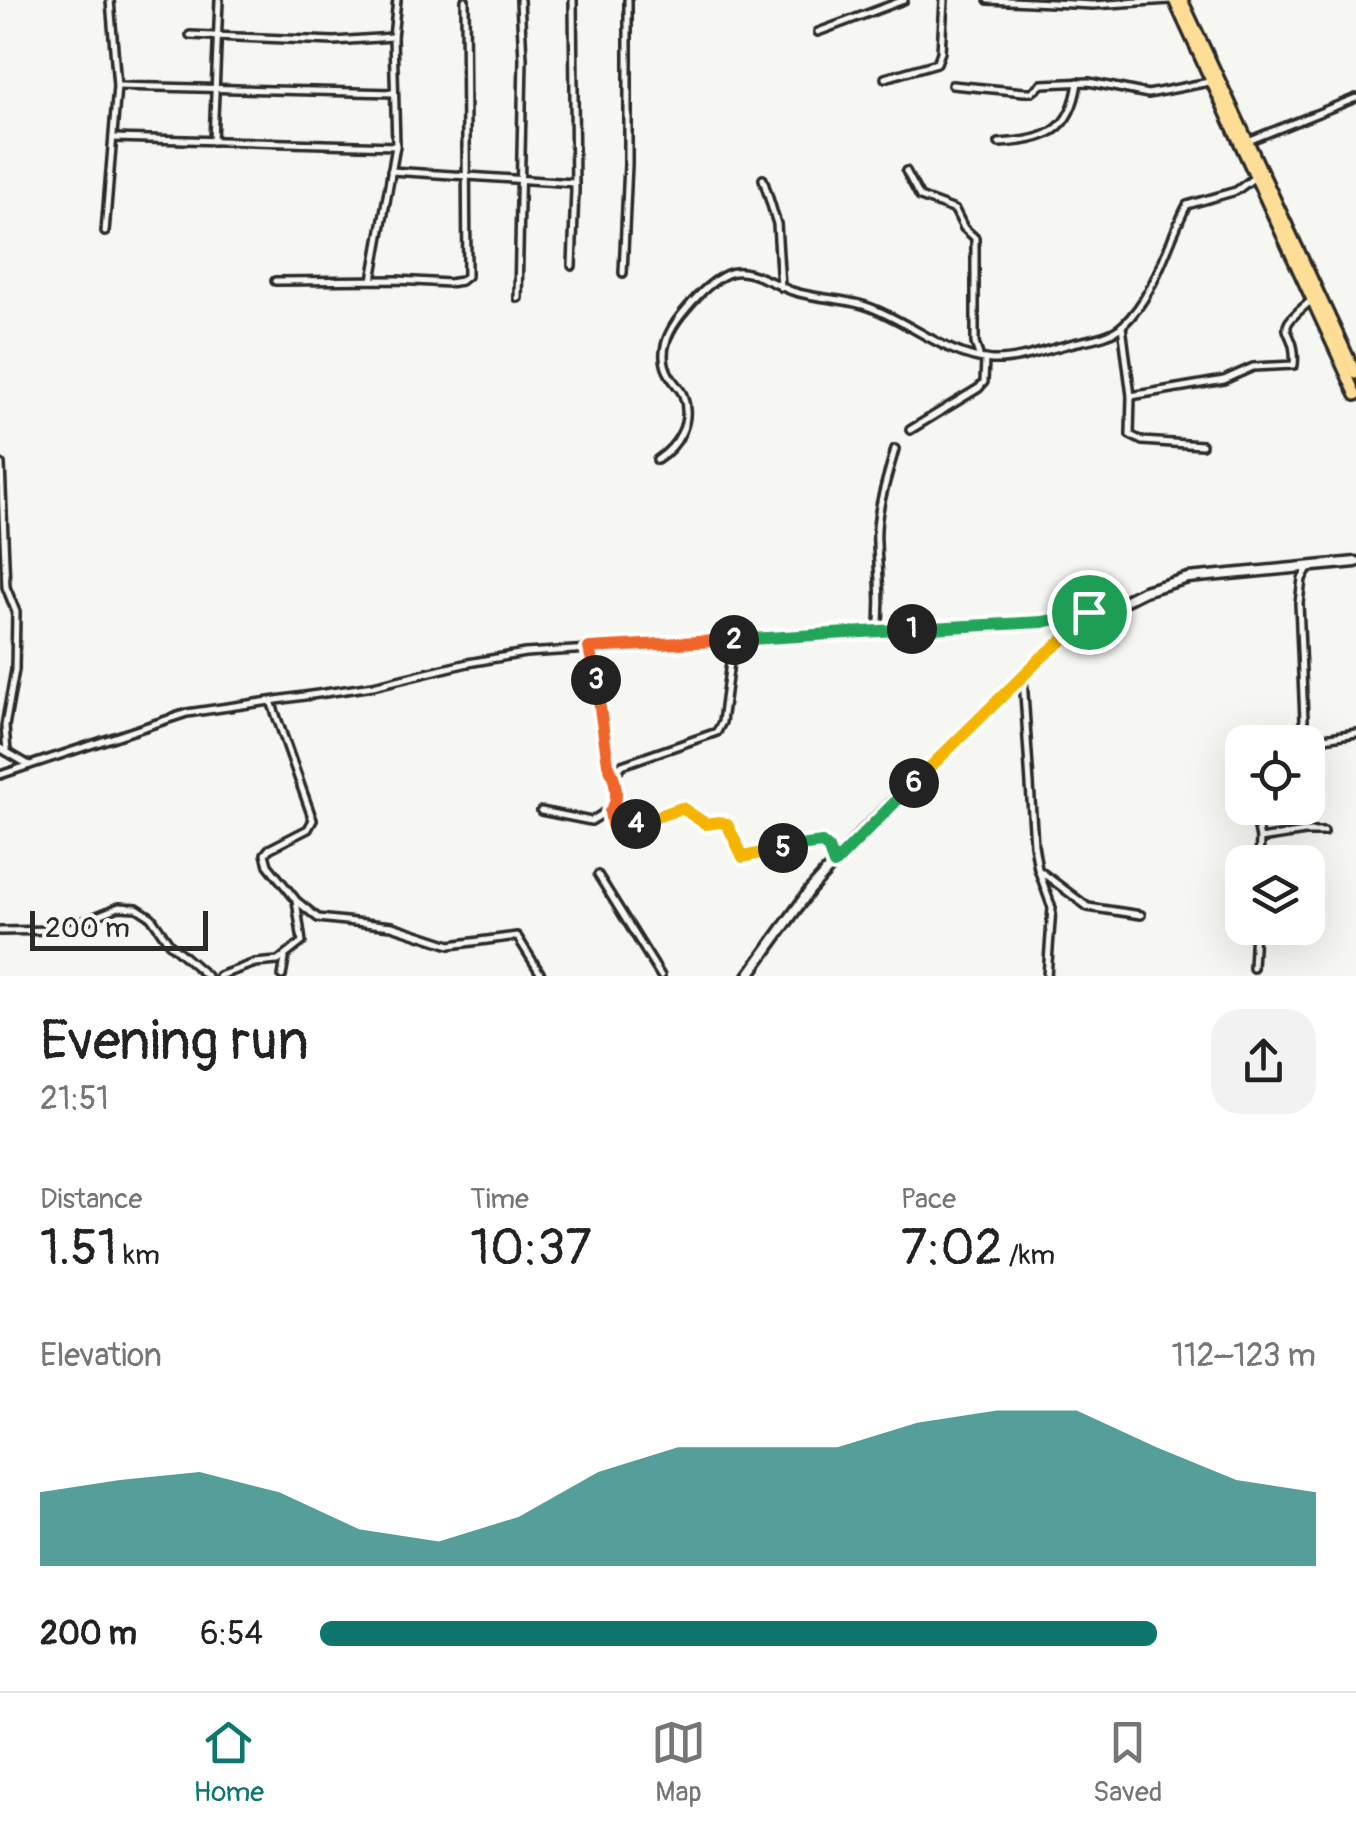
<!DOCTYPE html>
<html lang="en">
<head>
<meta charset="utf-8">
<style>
  :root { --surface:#fff; --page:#f2f2f2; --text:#222; --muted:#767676; --line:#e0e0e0; --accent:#0f766e }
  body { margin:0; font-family:Pangolin,sans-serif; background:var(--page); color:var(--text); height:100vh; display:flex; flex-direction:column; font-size:38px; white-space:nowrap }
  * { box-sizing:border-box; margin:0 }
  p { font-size:32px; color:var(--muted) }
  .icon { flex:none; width:55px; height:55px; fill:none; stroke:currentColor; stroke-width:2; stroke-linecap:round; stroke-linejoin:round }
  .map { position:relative; height:976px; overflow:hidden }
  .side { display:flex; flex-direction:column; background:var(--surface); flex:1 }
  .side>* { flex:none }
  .buttons { position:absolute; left:1225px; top:725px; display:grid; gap:20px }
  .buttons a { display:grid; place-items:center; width:100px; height:100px; border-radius:20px; background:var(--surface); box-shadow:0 10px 40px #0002; font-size:50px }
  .scale { position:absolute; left:30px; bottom:25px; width:178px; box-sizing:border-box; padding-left:10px; border:5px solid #2b2b2b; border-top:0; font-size:28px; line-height:35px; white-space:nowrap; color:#2b2b2b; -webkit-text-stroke:8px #f6f6f2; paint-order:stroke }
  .pin { position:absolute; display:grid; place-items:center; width:85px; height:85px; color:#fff; margin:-42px; border:5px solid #fff; border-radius:50%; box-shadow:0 2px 10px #0007 }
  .km { position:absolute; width:50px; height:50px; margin:-25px; border-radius:50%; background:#222; color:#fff; font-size:28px; line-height:50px; text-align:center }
  .round { display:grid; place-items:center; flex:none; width:105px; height:105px; border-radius:30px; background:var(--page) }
  .overview { display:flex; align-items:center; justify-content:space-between; height:170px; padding:0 40px }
  h1 { font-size:55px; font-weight:600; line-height:75px }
  .metrics { display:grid; grid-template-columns:repeat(3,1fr); gap:15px; height:170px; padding:10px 40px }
  .metrics div { display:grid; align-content:center }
  .metrics b { font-size:50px; font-weight:600 }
  .metrics small { font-size:28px; font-weight:400 }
  .metrics p { font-size:28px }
  .chart { height:280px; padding:20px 40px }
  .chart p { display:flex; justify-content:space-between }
  .chart svg { width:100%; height:180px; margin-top:10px; fill:var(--accent); opacity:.7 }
  ul { padding:0 40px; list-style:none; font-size:32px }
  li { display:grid; grid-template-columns:160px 120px 1fr; align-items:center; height:75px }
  li i { height:25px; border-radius:12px; background:var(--accent) }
  .dock { display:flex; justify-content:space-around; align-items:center; height:140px; border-top:2px solid var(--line); background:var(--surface); font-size:28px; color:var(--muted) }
  .dock a { display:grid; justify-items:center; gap:5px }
  .dock .current { color:var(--accent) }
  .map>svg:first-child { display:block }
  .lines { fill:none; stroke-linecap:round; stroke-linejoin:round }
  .street-casing { stroke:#2b2b2b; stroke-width:12 }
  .secondary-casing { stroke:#2b2b2b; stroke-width:15 }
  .primary-casing { stroke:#2b2b2b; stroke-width:16 }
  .street { stroke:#f6f6f2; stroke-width:5 }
  .secondary { stroke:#f6f6f2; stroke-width:8 }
  .primary { stroke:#fedd96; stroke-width:9 }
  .split-1-casing { stroke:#fff; stroke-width:20 }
  .split-2-casing { stroke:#fff; stroke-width:20 }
  .split-3-casing { stroke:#fff; stroke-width:20 }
  .split-4-casing { stroke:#fff; stroke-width:20 }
  .split-5-casing { stroke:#fff; stroke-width:20 }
  .split-6-casing { stroke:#fff; stroke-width:20 }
  .split-7-casing { stroke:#fff; stroke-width:20 }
  .split-8-casing { stroke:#fff; stroke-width:20 }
  .split-1 { stroke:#22a559; stroke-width:12 }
  .split-2 { stroke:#22a559; stroke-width:12 }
  .split-3 { stroke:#f0652b; stroke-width:12 }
  .split-4 { stroke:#f0652b; stroke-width:12 }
  .split-5 { stroke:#f5b400; stroke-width:12 }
  .split-6 { stroke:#22a559; stroke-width:12 }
  .split-7 { stroke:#f5b400; stroke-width:12 }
  .split-8 { stroke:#f5b400; stroke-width:12 }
</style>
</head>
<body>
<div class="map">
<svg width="1356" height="976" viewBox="0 0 1356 976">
  <rect width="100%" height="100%" fill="#f6f6f2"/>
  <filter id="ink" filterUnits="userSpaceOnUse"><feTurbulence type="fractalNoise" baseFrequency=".01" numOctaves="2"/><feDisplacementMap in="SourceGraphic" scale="20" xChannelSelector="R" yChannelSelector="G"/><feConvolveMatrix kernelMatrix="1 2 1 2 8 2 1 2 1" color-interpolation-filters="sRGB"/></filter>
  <g filter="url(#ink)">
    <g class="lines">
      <g class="street-casing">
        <g id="street">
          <polyline points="988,0 1093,5 1170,0"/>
          <polyline points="818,32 904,0"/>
          <polyline points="190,35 334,41 393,37"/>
          <polyline points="885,78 937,63 941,52 944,0"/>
          <polyline points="952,85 1024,92 1032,92 1042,84 1089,82 1148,94 1209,82"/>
          <polyline points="117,86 394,93"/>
          <polyline points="113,138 396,146"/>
          <polyline points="213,141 219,0"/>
          <polyline points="1248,141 1356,98"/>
          <path d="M999 143C1046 140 1071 133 1078 82"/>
          <polyline points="391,171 575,183"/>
          <polyline points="906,171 920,197 955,210 964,228 975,238 975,343 979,355"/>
          <polyline points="763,179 777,224 781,287"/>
          <polyline points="105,232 117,86 110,0"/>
          <polyline points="572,266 575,190 573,0"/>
          <polyline points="623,273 628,164 628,0"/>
          <polyline points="372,280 396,146 393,37 397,0"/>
          <polyline points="275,281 397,280 449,283 461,281 467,276 465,0"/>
          <polyline points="518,298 523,59 520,0"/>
          <polyline points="1122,326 1131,396 1130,435 1142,441 1202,445"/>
          <path d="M1131 396 1224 380 1253 367 1294 365C1298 323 1266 337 1312 300"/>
          <polyline points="910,430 979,388 984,382 985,359"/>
          <path d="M657 460C678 446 693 422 683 395 680 388 674 383 670 376 655 352 671 326 687 308 698 295 711 281 727 274 746 265 774 285 792 291 816 299 842 298 866 306 908 320 947 357 992 360 1017 361 1042 351 1066 345 1083 340 1110 338 1123 325 1156 294 1167 243 1187 205L1236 191 1255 177"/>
          <polyline points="1,464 6,587 16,612 15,670 5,726 7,752"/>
          <polyline points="1066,619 1099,610"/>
          <path d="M878 631C882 600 878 574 877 543 875 512 887 479 895 449"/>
          <polyline points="1023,678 1034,845 1038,869 1052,908 1047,976"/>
          <polyline points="1302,732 1324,738 1356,733"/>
          <polyline points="1296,742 1304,720 1299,603 1302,579 1308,568"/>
          <polyline points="0,748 29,765"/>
          <polyline points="0,775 187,713 373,686 468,663 525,653 1085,619"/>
          <polyline points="614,777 622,765 717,732 722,722 733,640"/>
          <polyline points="1254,808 1260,839 1305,832 1324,832"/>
          <polyline points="541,811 591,821 614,807 614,777 608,764 601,704 589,648"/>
          <polyline points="610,812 614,829 623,832 682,808 706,824 719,821 727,824 743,857 817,842 828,848 834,864"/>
          <polyline points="1259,862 1260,839"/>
          <polyline points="1040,871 1088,907 1141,915"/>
          <polyline points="598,875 661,976"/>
          <polyline points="298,902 318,918 392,926 450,945 517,936 542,976"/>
          <polyline points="0,931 62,930 119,907 137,908 151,917 169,943 207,976"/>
          <polyline points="1253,968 1255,928"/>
          <polyline points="219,976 255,963 278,961 302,942 296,900 268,865 265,854 269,849 308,829 313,820 271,701"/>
          <polyline points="282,976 285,959"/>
        </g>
      </g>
      <g class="secondary-casing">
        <polyline id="secondary" points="748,976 810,890 862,832 1023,675 1088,619 1144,591 1188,578 1356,562"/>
      </g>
      <g class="primary-casing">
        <g id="primary">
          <polyline points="1174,0 1356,395"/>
          <polyline points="1182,0 1356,374"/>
        </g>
      </g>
      <use href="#street" class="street"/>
      <use href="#secondary" class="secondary"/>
      <use href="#primary" class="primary"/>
    </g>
  </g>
  <g class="lines" filter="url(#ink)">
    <g class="split-1-casing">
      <polyline id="split-1" points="912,629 1043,622 1089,612"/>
    </g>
    <g class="split-2-casing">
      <polyline id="split-2" points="734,640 912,629"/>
    </g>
    <g class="split-3-casing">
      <polyline id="split-3" points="596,680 589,648 734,640"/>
    </g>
    <g class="split-4-casing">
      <path id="split-4" d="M596 680 608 764C615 778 621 799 610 812L612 825 623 832 636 824"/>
    </g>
    <g class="split-5-casing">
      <polyline id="split-5" points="636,824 682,808 706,824 719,822 727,824 743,857 783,848"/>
    </g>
    <g class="split-6-casing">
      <polyline id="split-6" points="783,848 822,843 828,848 834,864 914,783"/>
    </g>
    <g class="split-7-casing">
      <polyline id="split-7" points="914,783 1041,658"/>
    </g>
    <g class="split-8-casing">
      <polyline id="split-8" points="1041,658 1088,619 1107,609 1089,612"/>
    </g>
    <use href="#split-1" class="split-1"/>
    <use href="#split-2" class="split-2"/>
    <use href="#split-3" class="split-3"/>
    <use href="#split-4" class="split-4"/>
    <use href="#split-5" class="split-5"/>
    <use href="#split-6" class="split-6"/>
    <use href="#split-7" class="split-7"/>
    <use href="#split-8" class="split-8"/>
  </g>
</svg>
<div class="buttons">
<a><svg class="icon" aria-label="locate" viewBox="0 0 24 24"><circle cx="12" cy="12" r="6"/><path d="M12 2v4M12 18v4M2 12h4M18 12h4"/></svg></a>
<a><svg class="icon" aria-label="layers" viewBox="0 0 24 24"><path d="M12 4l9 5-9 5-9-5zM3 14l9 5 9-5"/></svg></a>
</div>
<div class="scale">200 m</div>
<div class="pin" style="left:1089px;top:612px;background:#1e9e55"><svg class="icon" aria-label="arrive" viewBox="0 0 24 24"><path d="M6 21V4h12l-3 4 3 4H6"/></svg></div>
<b class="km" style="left:912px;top:629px">1</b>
<b class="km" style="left:734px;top:640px">2</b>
<b class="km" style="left:596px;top:680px">3</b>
<b class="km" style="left:636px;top:824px">4</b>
<b class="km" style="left:783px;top:848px">5</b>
<b class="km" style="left:914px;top:783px">6</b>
</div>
<section class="side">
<div class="overview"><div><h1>Evening run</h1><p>21:51</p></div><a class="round"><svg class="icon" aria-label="share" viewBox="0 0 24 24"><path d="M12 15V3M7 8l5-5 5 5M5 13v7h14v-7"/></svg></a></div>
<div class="metrics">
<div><p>Distance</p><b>1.51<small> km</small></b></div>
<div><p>Time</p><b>10:37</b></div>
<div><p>Pace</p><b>7:02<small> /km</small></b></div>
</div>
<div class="chart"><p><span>Elevation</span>112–123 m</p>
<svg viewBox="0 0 160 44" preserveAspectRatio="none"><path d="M0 44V26L10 23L20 21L30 26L40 35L50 38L60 32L70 21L80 15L90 15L100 15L110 9L120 6L130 6L140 15L150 23L160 26V44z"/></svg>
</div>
<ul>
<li><b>200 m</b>6:54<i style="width:84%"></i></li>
</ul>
</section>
<nav class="dock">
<a class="current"><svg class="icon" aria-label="home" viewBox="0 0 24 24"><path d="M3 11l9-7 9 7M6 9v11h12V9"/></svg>Home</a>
<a><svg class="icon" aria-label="map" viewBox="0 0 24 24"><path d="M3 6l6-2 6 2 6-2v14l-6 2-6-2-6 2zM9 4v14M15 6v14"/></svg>Map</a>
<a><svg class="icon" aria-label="saved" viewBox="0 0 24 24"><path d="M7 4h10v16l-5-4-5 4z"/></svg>Saved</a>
</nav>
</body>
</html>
